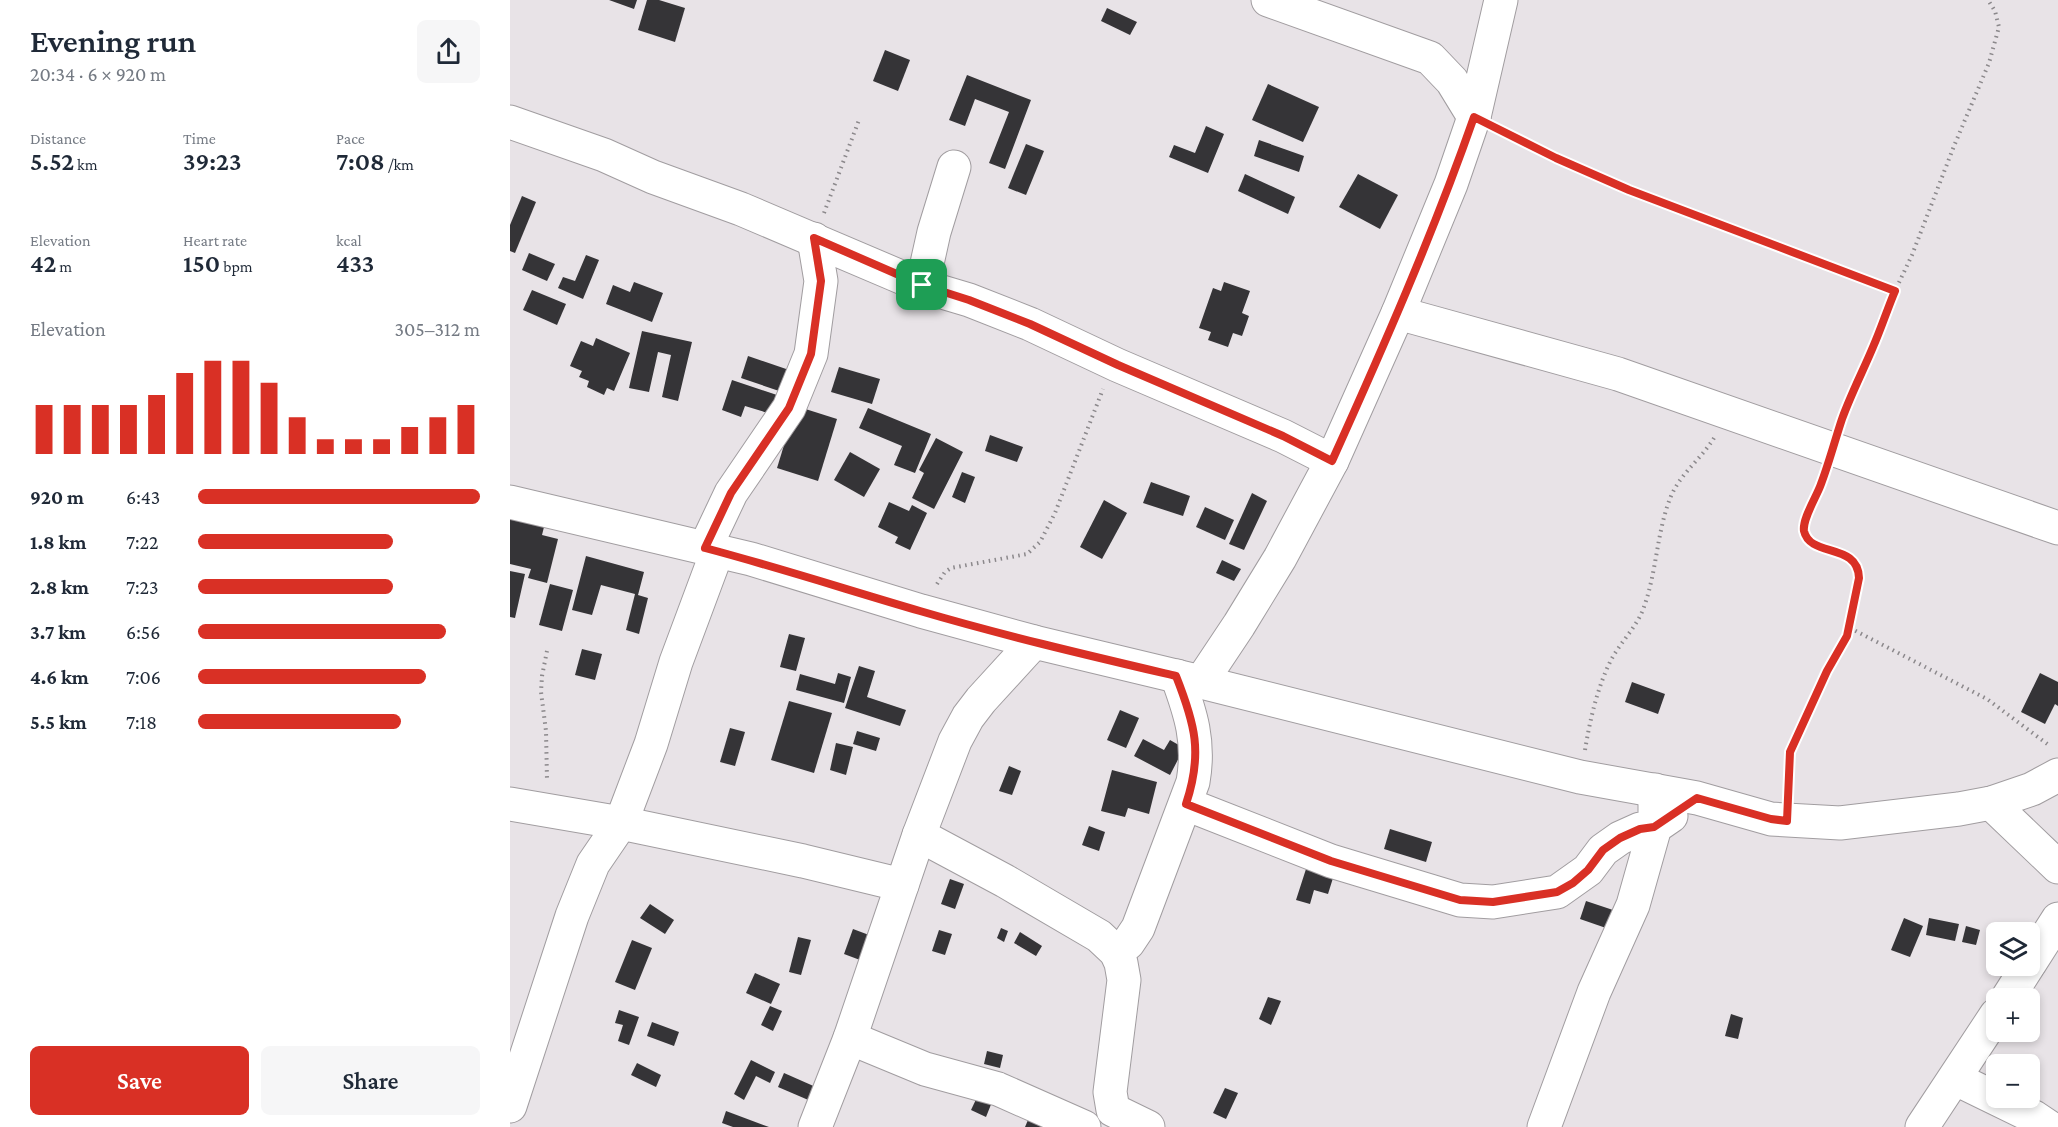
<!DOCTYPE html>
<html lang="en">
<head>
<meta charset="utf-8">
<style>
  :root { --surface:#fff; --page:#f6f6f7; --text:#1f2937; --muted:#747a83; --accent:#d93025 }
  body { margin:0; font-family:"Crimson Pro",serif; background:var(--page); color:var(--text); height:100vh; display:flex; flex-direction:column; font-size:22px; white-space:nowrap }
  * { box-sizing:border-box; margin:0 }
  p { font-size:20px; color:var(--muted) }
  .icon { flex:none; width:33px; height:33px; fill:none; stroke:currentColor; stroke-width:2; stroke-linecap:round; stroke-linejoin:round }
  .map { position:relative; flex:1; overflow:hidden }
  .panel { display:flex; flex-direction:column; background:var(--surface); width:510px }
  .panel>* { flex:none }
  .tools { position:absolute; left:1476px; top:922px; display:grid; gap:12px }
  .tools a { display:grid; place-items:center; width:54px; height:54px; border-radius:9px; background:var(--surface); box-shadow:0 3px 9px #0003; font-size:30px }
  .pin { position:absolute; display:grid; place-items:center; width:51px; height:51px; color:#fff; margin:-26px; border-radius:12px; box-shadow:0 3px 9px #0006 }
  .round { display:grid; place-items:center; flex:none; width:63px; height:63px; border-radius:9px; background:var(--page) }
  .head { display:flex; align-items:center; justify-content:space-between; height:102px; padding:0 30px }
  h1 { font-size:33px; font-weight:600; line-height:45px }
  .metrics { display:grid; grid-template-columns:repeat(3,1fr); gap:9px; height:102px; padding:6px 30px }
  .metrics div { display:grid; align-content:center }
  .metrics b { font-size:26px; font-weight:600 }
  .metrics small { font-size:16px; font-weight:400 }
  .metrics p { font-size:16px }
  .chart { height:168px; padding:12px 30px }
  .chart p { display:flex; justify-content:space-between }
  .chart svg { width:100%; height:108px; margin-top:6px; stroke:var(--accent); stroke-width:6 }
  .action { display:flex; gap:12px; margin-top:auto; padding:12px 30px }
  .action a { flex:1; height:69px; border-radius:9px; background:var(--accent); color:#fff; font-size:24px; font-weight:600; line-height:69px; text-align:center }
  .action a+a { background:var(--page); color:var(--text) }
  ul { padding:0 30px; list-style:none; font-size:20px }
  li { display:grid; grid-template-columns:96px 72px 1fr; align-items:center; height:45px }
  li i { height:15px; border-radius:8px; background:var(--accent) }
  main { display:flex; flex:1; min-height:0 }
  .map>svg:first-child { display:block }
  .building { fill:#353437 }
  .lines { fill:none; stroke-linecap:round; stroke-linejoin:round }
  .minor-casing { stroke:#a19da0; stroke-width:35 }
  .path { stroke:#8b888b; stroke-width:4; stroke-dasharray:1.5 4.5; stroke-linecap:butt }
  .minor { stroke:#fff; stroke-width:33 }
  .route-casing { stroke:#fff; stroke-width:12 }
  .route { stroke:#d93025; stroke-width:8 }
</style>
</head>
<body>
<main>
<section class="panel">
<div class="head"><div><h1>Evening run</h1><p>20:34 · 6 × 920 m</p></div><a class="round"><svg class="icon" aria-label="share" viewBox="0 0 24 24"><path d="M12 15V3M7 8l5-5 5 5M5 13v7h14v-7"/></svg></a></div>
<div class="metrics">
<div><p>Distance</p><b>5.52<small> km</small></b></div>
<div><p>Time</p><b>39:23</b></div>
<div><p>Pace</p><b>7:08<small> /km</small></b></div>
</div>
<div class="metrics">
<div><p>Elevation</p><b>42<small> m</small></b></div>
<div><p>Heart rate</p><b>150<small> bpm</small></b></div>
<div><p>kcal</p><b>433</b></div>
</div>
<div class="chart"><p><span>Elevation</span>305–312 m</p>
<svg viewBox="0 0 160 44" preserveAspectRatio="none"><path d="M5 44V24M15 44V24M25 44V24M35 44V24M45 44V20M55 44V11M65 44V6M75 44V6M85 44V15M95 44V29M105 44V38M115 44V38M125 44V38M135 44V33M145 44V29M155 44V24"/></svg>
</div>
<ul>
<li><b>920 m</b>6:43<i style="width:100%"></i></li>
<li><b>1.8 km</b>7:22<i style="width:69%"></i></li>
<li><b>2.8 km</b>7:23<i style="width:69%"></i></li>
<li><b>3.7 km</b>6:56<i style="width:88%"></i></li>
<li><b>4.6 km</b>7:06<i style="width:81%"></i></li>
<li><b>5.5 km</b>7:18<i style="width:72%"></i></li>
</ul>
<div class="action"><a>Save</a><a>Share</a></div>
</section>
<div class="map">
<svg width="1548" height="1127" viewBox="0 0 1548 1127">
  <rect width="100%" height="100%" fill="#e8e3e7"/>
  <g class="building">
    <polygon points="99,0 127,0 124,9"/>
    <polygon points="137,0 149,0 175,8 165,42 128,30"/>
    <polygon points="597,8 627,22 620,35 591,21"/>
    <polygon points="375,50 400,60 388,91 363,81"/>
    <polygon points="457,75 521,100 495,169 479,163 499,112 465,99 455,126 439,120"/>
    <polygon points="758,84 809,107 793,142 742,120"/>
    <polygon points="696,126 714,134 698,173 659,157 664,145 685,153"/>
    <polygon points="749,140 794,156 789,172 744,156"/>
    <polygon points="516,144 534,151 516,195 498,188"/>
    <polygon points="735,174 785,197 778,214 728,191"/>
    <polygon points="848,174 888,195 870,229 829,207"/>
    <polygon points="12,196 26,202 5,253 0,251 0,225"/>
    <polygon points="19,253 45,264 37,281 12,270"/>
    <polygon points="76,255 89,260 73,299 48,288 53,277 65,281"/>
    <polygon points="124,282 153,293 142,322 96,304 103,285 120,292"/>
    <polygon points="714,282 740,291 732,313 739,316 732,336 723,333 718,347 698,340 701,332 689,328 703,288 711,291"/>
    <polygon points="22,290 56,304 47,325 13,310"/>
    <polygon points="132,331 182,342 168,401 152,397 161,355 148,352 139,392 119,388"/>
    <polygon points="86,338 120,353 104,391 97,388 94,395 77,387 79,381 69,377 72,371 60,366 71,341 83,346"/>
    <polygon points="238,356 285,372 278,394 231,378"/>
    <polygon points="329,367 370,379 362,404 321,392"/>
    <polygon points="222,380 267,395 261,414 235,406 231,417 212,410"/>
    <polygon points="286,406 327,419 308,481 267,468"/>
    <polygon points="358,408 421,434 405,473 384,465 392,446 349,428"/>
    <polygon points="480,435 513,447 507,462 475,451"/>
    <polygon points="426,438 453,452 424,509 402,498 414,473 409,470"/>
    <polygon points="340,452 370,469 354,497 324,480"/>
    <polygon points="452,472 465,477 455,503 442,497"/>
    <polygon points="641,482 680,496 673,516 633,503"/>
    <polygon points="742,493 757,501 734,550 719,544"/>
    <polygon points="594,500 617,513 592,559 570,547"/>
    <polygon points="379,502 399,511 402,505 417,513 400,550 385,543 388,537 368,527"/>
    <polygon points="695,507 724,520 715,540 686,527"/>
    <polygon points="0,518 34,527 32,535 48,539 37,583 18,578 21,569 0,564"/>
    <polygon points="76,556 134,572 128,595 138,598 129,634 116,630 125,594 91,585 82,615 62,610"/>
    <polygon points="712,560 731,569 724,581 706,573"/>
    <polygon points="0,571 15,574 5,618 0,617"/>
    <polygon points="40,584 63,590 52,631 29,625"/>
    <polygon points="279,634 295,638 286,671 270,667"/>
    <polygon points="72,649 92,654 85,680 65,675"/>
    <polygon points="349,666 365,671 357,697 396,710 390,726 335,708"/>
    <polygon points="328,673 341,677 334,703 286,690 290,674 325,684"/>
    <polygon points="1530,673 1548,682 1548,706 1545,704 1535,724 1511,712"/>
    <polygon points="1122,682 1155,694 1148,714 1115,702"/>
    <polygon points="279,701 322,713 304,773 261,760"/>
    <polygon points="610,710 629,718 616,748 597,740"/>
    <polygon points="220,728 235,732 225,766 210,762"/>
    <polygon points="347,731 370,738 366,751 343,744"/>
    <polygon points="633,739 654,750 660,740 674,748 660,775 624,756"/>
    <polygon points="326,743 343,747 336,775 320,770"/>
    <polygon points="499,766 511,771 502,795 489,791"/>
    <polygon points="602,770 647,782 639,814 618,808 615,817 591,811"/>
    <polygon points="579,826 595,832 589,851 572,845"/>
    <polygon points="880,829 922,842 916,862 874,849"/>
    <polygon points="796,869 823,878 818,894 804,890 800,904 786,900"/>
    <polygon points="440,879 454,884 445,909 431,904"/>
    <polygon points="1076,901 1103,910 1096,928 1070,919"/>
    <polygon points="140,904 164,920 155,934 130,918"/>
    <polygon points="1394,918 1413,926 1400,957 1381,950"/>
    <polygon points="1419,918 1449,924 1445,941 1416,935"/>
    <polygon points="1456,926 1470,930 1466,945 1452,942"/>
    <polygon points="491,928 498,931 494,942 487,938"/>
    <polygon points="343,929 359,935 350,960 334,954"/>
    <polygon points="429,930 442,934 435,955 422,951"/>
    <polygon points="510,932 532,946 526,956 504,943"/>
    <polygon points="288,937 301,940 291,975 279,972"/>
    <polygon points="122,940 142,948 125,990 105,982"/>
    <polygon points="245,973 270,984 261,1004 236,993"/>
    <polygon points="758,997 771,1001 761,1025 749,1019"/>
    <polygon points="260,1006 272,1011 263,1031 251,1025"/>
    <polygon points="109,1010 129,1017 119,1045 108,1041 113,1025 105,1023"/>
    <polygon points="1221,1014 1233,1018 1228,1039 1215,1036"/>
    <polygon points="142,1022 169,1032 164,1046 137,1036"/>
    <polygon points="477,1051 493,1055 490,1068 474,1064"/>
    <polygon points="241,1060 265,1072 260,1083 246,1076 234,1100 224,1094"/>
    <polygon points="127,1063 151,1075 146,1087 121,1075"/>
    <polygon points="274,1073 308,1088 303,1102 268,1087"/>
    <polygon points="715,1088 728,1093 716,1119 703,1113"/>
    <polygon points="470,1091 484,1097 476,1117 461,1110"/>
    <polygon points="216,1111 259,1127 223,1127 212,1123"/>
    <polygon points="521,1113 538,1127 515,1127"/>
  </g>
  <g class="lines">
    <g class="minor-casing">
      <g id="minor">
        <polyline points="758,0 920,58 942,81 964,117"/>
        <polyline points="0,122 94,155 143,177 231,209 412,286 459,300 520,324 607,365 773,436 822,461"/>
        <polyline points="412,286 424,232 444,167"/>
        <polyline points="888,313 1108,374 1548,528"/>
        <polyline points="0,502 241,559 411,611 524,642 691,682 1070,777 1187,798 1261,819 1330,823 1449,809 1481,803 1522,789 1548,775"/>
        <polyline points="195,548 221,493 279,408 301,354 311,281 304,239"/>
        <polyline points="691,682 729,625 770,558 822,461 888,313 941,184 964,117 991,0"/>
        <polyline points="1481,803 1548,867"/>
        <polyline points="0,804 111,823 293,861 392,885"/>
        <polyline points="676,804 821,861 950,900 983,902 1047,892 1078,870 1093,850 1110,838 1130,829 1145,827 1145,790"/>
        <polyline points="409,835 495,881 589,936 606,952 611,963 614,980 600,1092 603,1110 638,1127"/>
        <path d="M606 952 618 943 628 928 683 782C690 742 681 714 667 676"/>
        <polyline points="1520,963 1548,919"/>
        <polyline points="1497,999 1518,966"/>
        <polyline points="340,1038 415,1069 488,1089 574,1127"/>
        <polyline points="1446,1079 1524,1117 1539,1127"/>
        <polyline points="0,1106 62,916 83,864 111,823 141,744 166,662 207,552"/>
        <polyline points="305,1127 340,1038 409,835 445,741 458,717 471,700 524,642"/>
        <polyline points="1034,1127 1084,992 1123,905 1145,827 1161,816"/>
        <polyline points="1412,1127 1486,1015"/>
      </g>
    </g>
    <g class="path">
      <polyline points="989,129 1046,158 1119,190 1384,291"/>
      <polyline points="314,213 349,120"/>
      <polyline points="1331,421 1366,341 1385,291 1402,255 1444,146 1479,63 1489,27 1485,11 1478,0"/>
      <polyline points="427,584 435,572 441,568 517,554 530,542 545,513 593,389"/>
      <polyline points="1340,628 1477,699 1540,746"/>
      <polyline points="37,651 32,676 31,692 36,731 37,780"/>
      <path d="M1075 750C1080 720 1087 689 1100 662 1109 644 1124 630 1132 612 1147 575 1146 533 1161 496 1171 473 1191 459 1204 438"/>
      <polyline points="1279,791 1280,752 1317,671 1337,636 1344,610 1349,577 1349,568 1344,561 1336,556 1307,545 1295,533 1294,524 1314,477"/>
    </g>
    <use href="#minor" class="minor"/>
  </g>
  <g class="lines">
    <g class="route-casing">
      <path id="route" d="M964 117 1046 158 1119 190 1385 291C1377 310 1371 329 1363 347 1353 371 1341 394 1332 419 1325 440 1319 463 1311 484 1307 496 1292 519 1294 531 1300 558 1348 542 1349 578L1337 636 1317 671 1280 752 1277 821 1261 819 1187 798 1144 827 1130 829 1110 838 1093 850 1078 870 1063 883 1047 892 983 902 950 900 821 861 676 804C693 753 685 724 666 676 581 656 495 636 410 611 338 590 267 567 195 548L221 493 279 408 301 354 311 281 304 238 412 285 459 300 520 324 608 365 773 436 822 461C873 348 923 234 964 117Z"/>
    </g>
    <use href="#route" class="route"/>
  </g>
</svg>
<div class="tools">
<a><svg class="icon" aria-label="layers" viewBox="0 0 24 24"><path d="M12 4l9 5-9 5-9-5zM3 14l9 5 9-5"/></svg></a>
<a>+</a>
<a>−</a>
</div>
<div class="pin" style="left:412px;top:285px;background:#1e9e55"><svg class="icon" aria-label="arrive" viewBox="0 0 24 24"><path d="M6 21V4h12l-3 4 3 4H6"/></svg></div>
</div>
</main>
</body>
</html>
